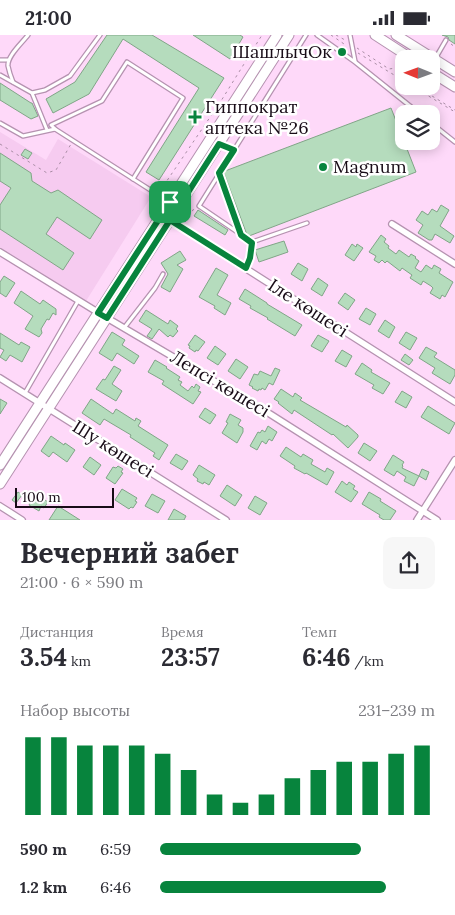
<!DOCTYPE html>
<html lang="ru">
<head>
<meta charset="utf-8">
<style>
  :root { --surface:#fff; --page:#f7f7f7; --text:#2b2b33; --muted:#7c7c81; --accent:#07843d }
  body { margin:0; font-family:Lora,serif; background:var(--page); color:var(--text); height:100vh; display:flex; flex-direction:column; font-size:19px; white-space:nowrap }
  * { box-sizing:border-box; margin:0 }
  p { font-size:16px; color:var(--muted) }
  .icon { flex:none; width:28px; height:28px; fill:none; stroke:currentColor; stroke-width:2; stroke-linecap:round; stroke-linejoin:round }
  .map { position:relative; height:485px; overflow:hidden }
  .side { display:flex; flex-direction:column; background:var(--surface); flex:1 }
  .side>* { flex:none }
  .needle { width:32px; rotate:271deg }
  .controls { position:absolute; left:395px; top:15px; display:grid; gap:10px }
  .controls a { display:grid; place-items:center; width:45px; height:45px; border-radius:10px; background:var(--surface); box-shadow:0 2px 12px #0003; font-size:25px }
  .scale { position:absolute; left:15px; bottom:12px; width:99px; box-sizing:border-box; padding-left:5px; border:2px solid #180c17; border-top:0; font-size:14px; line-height:18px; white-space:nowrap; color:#180c17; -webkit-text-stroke:4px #fff; paint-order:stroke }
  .pin { position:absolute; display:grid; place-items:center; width:42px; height:42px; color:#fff; margin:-21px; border-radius:10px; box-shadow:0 2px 8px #0006 }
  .round { display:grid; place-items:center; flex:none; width:52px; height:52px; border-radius:10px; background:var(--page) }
  .head { display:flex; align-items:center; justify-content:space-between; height:85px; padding:0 20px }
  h1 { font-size:28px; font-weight:700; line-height:38px }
  .figures { display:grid; grid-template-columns:repeat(3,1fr); gap:8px; height:85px; padding:5px 20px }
  .figures div { display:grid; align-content:center }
  .figures b { font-size:25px; font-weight:700 }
  .figures small { font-size:14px; font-weight:400 }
  .figures p { font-size:14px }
  .chart { height:140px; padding:10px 20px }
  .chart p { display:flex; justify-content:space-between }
  .chart svg { width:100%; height:90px; margin-top:5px; stroke:var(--accent); stroke-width:6 }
  ul { padding:0 20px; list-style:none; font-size:16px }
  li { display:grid; grid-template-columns:80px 60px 1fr; align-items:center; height:38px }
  li i { height:12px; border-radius:6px; background:var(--accent) }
  .status { display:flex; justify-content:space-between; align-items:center; height:35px; padding:0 25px; background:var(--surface); direction:ltr }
  .status svg { height:14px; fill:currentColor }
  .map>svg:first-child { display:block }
  .built { fill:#f6cbf0 }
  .building { fill:#b5dcbd; stroke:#80a587 }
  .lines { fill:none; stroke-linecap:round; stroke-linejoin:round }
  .service-casing { stroke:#b592b0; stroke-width:5.5 }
  .minor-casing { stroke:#b592b0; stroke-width:8 }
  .secondary-casing { stroke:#b592b0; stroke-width:11 }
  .path { stroke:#a98da5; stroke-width:1; stroke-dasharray:2.5 4; stroke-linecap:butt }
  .service { stroke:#fff; stroke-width:3 }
  .minor { stroke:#fff; stroke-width:5.5 }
  .secondary { stroke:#fff; stroke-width:9 }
  .route-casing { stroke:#fff; stroke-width:10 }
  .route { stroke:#07843d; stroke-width:6 }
  .poi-dot { fill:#07843d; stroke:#fff; stroke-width:2 }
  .labels { text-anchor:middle; stroke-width:5; stroke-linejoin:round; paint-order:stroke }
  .poi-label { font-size:18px; fill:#180c17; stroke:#fff; text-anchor:start }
  .street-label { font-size:18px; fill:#180c17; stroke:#fff }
</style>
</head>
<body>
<div class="status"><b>21:00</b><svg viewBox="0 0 49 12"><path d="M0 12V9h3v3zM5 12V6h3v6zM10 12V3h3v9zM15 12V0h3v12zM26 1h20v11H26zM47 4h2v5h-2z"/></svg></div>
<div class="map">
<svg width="455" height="485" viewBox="0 0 455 485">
  <rect width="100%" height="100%" fill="#fed9f9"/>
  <polygon class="built" points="0,97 46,125 58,104 151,162 86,266 0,212"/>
  <g class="building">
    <polygon points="107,0 152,0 224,43 159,145 146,137 199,53 123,4 89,59 53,78 46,64 75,47"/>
    <polygon points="193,0 240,0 243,2 230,24"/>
    <polygon points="442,0 455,0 455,9 449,5 448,2"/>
    <polygon points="0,48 31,68 32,68 38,81 31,84 0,65"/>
    <polygon points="391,73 416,137 249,201 247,200 224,138 225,136"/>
    <polygon points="25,114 32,118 28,124 21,120"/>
    <polygon points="0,118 31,138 32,146 51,158 58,155 102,185 90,204 57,182 46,199 74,218 63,235 0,194 0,170 11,153 0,146"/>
    <polygon points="441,170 449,175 440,191 454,201 450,208 435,199 432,205 429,205 418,198 423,190 416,185 422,176 428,180 432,174 437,177"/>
    <polygon points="198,175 228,195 225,200 194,181"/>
    <polygon points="381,200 386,204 384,207 389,211 388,213 396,219 399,215 409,222 411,219 416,222 415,223 419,226 415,233 421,237 426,230 432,234 434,230 441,234 439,238 453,247 445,262 442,260 440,264 430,258 433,253 431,251 423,246 421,250 410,243 412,240 402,233 400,236 387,226 385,228 382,225 379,228 374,225 376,221 369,217"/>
    <polygon points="284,206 288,217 259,227 255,215"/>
    <polygon points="352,209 356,212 357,209 363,213 354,226 345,220"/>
    <polygon points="180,216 186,225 177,230 183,234 170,257 161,252 168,239 161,228"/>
    <polygon points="298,228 308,234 302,246 291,239"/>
    <polygon points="216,233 228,240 217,260 231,268 225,280 214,273 215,271 199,262"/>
    <polygon points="4,241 15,248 6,262 0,258 0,247"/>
    <polygon points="318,243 328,250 322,261 311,254"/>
    <polygon points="245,254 267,268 267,269 302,290 295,301 267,284 268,283 250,273 251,271 239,264"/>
    <polygon points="21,256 40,269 43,265 56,274 56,280 53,278 49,285 47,284 41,294 42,298 39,302 25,294 33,281 14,268"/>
    <polygon points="345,258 355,265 348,275 338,268"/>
    <polygon points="366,273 376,279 370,290 359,284"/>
    <polygon points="146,275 168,289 170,285 178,291 176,294 178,296 173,302 170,300 168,302 159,294 152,304 147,301 152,294 139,286"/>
    <polygon points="385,285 395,292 389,303 378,296"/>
    <polygon points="112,297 125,305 122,310 139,321 134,329 117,318 112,326 99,318"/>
    <polygon points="406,297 417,303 410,315 399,308"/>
    <polygon points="0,298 19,310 21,307 30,312 22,327 10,320 6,326 0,322 4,315 0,313"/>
    <polygon points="195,300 205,307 198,316 196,315 195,317 189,313 190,311 188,310"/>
    <polygon points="318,300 329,306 322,317 311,311"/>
    <polygon points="215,311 226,319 218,330 207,323"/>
    <polygon points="426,312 437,318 434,322 455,335 455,340 450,349 432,338 435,333 419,323"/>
    <polygon points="342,315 352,321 346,332 335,326"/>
    <polygon points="405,319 413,325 409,330 401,325"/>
    <polygon points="236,324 248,332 240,344 228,336"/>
    <polygon points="155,325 167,332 166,333 180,342 178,345 182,347 180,350 188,356 192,351 194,353 196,349 200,352 198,356 201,357 193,369 162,349 164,346 148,337"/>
    <polygon points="362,328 372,335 371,337 390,348 383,359 372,353 374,350 355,339"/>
    <polygon points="114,331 121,335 112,349 122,356 116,366 96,354 103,344 105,345"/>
    <polygon points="275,333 280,335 273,350 269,348 265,355 262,353 261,355 259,354 258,356 252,353 253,352 249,350 254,339 258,340 260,336 271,341"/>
    <polygon points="281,354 293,362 295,358 302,363 300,365 346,392 347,390 358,400 358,402 348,413 333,399 332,400 294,375 292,379 278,368 279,367 274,364"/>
    <polygon points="402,356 412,362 406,373 395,367"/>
    <polygon points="0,364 7,368 0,379"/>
    <polygon points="91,364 113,379 116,374 135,386 136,383 141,386 138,391 168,410 159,425 153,421 155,418 130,402 131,400 104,384 100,390 82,378"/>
    <polygon points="428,371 455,388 449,399 421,382"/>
    <polygon points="205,373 216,380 210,389 199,382"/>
    <polygon points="230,379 241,385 238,390 243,393 243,397 237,408 222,398 228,388 226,387"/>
    <polygon points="268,391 277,397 272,406 269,404 266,409 262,406 257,415 250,411 258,397 260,398 262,395 265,397"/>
    <polygon points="51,401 64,410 65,408 75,415 67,427 53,417 49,422 41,416"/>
    <polygon points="364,408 377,416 370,426 358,418"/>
    <polygon points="286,412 301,422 303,419 313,425 311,429 325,437 327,433 334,437 327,450 306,438 305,439 294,433 295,431 280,421"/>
    <polygon points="176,419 188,426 182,435 170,428"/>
    <polygon points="393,420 404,427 402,430 403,431 402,433 419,441 414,451 404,446 406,442 397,436 394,441 384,435"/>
    <polygon points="90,422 101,430 94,440 83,432"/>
    <polygon points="199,430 215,440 209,450 204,447 203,449 197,446 198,444 193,440"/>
    <polygon points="118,431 123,434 121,437 123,438 115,449 106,443 113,432 116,433"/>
    <polygon points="422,434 429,437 426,445 419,441"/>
    <polygon points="342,446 347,450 349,447 355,451 353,454 358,457 351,467 335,457"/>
    <polygon points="227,450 242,460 235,471 220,461"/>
    <polygon points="122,454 137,463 135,466 137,467 133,473 131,472 129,474 115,465"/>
    <polygon points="18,457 22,460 16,468 12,465"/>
    <polygon points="369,457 381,464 380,466 396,476 390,485 384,485 379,482 380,480 362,469"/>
    <polygon points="36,459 48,467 44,473 41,471 39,476 29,470"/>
    <polygon points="152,459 165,466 158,478 145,471"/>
    <polygon points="255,461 267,468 260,480 248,473"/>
    <polygon points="58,471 80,485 49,485"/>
    <polygon points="174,474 186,481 184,485 168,485"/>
  </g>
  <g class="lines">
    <g class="service-casing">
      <g id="service">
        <polyline points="317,0 355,27 420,79"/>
        <polyline points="350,0 355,26"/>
        <polyline points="435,24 446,5"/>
        <polyline points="0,25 8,25"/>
        <polyline points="0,40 32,58 47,95"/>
        <path d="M13 47C11 42 9 36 8 31 7 21 22 8 28 0"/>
        <polyline points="32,58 45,55 70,41 100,0"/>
        <polyline points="0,88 23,101 55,94 177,172"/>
        <polyline points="431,88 455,107"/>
        <polyline points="55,94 51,90 102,66 127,27 183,63 133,144"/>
        <polyline points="219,109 234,115 306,0"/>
        <polyline points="234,115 199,171 252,207 307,188"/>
        <polyline points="219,138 241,200"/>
        <polyline points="246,233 250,223 252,207"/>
        <polyline points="124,293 155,253 163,239"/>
        <polyline points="25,358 78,266"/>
      </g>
    </g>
    <g class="minor-casing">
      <g id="minor">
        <polyline points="168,184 455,367"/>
        <polyline points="392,189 455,229"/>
        <polyline points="0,217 107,283 270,379 437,485"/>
        <polyline points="0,343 226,485"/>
        <polyline points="0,471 22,485"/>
        <polyline points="417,485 455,425"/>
      </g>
    </g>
    <g class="secondary-casing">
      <g id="secondary">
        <polyline points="375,0 412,24"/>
        <polyline points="396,0 455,37"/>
        <polyline points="431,37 455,52"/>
        <polyline points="0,430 277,0"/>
        <polyline points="0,449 289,0"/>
      </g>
    </g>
    <g class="path">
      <polyline points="331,0 347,11"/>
      <polyline points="336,0 345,5"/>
      <polyline points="451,9 455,12"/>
      <polyline points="357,13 389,34 396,33 404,38"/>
      <polyline points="358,18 404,46"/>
      <polyline points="412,51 455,77"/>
      <polyline points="424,51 432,61 455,75"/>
      <polyline points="0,109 47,138 56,135 71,109"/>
      <polyline points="160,156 221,66 262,0"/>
      <polyline points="185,187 195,172"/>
    </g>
    <use href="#service" class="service"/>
    <use href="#minor" class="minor"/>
    <use href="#secondary" class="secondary"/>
  </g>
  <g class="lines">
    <g class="route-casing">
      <polygon id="route" points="219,109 234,115 219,138 241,200 252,208 250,223 246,233 170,185 107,283 98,278 170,167 178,173"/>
    </g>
    <use href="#route" class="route"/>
  </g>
  <g class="poi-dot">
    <circle cx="342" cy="17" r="5"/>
    <path d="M192.5 74.5h5v5h5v5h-5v5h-5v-5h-5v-5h5z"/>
    <circle cx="323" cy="132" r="5"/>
  </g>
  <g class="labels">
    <g class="poi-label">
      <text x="332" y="23" text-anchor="end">ШашлычОк</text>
      <text x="205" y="78">Гиппократ<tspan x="205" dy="21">аптека №26</tspan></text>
      <text x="333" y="138">Magnum</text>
    </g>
    <g class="street-label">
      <text transform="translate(308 273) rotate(33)" y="6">Іле көшесі</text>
      <text transform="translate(220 349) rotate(31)" y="6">Лепсі көшесі</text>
      <text transform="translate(113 414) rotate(32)" y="6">Шу көшесі</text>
    </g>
  </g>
</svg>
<div class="controls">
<a><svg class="needle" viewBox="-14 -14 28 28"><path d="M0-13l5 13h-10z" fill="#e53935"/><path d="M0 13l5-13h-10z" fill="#7c7c81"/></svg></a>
<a><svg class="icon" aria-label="layers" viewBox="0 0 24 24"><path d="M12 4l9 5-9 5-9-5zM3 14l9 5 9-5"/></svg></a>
</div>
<div class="scale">100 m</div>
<div class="pin" style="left:170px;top:167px;background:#1e9e55"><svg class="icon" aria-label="arrive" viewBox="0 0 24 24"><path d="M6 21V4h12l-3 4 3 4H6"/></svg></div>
</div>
<section class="side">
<div class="head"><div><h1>Вечерний забег</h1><p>21:00 · 6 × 590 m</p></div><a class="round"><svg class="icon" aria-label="share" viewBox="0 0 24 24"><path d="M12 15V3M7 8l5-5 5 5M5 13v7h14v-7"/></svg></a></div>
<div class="figures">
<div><p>Дистанция</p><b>3.54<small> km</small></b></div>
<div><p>Время</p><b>23:57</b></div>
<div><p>Темп</p><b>6:46<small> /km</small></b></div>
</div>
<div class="chart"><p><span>Набор высоты</span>231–239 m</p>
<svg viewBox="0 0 160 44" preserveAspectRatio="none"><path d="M5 44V6M15 44V6M25 44V10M35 44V10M45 44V10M55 44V14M65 44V22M75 44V34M85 44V38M95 44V34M105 44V26M115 44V22M125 44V18M135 44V18M145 44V14M155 44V10"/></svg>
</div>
<ul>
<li><b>590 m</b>6:59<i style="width:73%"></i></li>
<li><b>1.2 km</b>6:46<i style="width:82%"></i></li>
</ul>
</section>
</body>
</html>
